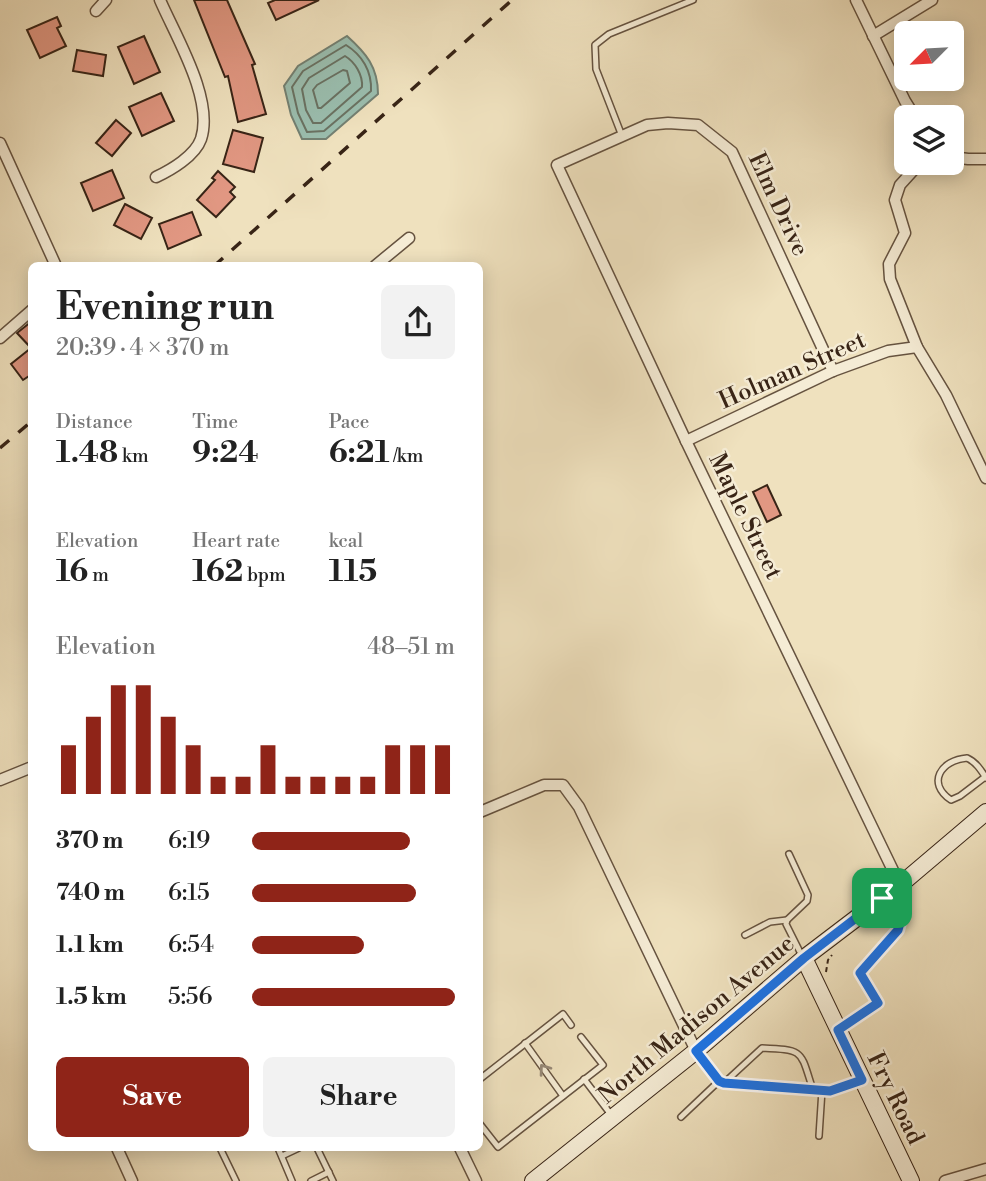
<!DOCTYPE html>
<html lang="en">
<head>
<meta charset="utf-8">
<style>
  :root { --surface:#fff; --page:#f2f2f2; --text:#222; --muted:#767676; --accent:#8f2418 }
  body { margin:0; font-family:"Libre Bodoni",serif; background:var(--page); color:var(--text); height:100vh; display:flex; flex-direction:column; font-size:26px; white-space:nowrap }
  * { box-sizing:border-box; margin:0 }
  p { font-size:23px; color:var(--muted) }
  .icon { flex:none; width:38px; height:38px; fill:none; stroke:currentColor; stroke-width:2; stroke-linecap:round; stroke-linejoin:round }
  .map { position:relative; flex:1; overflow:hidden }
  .details { position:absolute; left:28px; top:262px; width:455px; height:889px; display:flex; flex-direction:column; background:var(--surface); border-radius:10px; box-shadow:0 4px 18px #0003 }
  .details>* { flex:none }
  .needle { width:46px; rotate:246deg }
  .tools { position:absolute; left:894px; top:21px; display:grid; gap:14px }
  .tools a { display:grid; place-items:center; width:70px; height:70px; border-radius:10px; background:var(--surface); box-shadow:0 4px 18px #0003; font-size:35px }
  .pin { position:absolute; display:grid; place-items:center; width:60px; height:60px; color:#fff; margin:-30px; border-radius:14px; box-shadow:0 4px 10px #0006 }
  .round { display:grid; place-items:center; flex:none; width:74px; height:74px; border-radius:10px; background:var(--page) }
  .overview { display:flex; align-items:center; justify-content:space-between; height:119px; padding:0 28px }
  h1 { font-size:38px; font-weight:700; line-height:52px }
  .stats { display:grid; grid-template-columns:repeat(3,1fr); gap:10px; height:119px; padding:7px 28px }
  .stats div { display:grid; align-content:center }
  .stats b { font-size:30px; font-weight:700 }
  .stats small { font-size:19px; font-weight:400 }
  .stats p { font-size:19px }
  .chart { height:196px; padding:14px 28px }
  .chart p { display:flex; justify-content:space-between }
  .chart svg { width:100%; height:126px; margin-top:7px; stroke:var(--accent); stroke-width:6 }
  .action { display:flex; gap:14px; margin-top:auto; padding:14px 28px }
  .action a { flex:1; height:80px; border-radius:10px; background:var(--accent); color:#fff; font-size:28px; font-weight:700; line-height:80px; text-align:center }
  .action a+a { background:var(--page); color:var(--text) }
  ul { padding:0 28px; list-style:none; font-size:23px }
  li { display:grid; grid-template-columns:112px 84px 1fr; align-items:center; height:52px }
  li i { height:18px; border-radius:9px; background:var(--accent) }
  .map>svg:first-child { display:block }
  .water { fill:#9abeaf; stroke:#738072; stroke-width:2 }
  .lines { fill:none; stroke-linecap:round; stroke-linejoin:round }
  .shore { stroke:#697162; stroke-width:2 }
  .building { fill:#e19782; stroke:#382416; stroke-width:2 }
  .lane-casing { stroke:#665340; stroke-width:8 }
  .street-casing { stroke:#665340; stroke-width:13 }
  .secondary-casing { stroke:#382416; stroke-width:18 }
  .path { stroke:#382416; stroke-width:2; stroke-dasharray:5 3.5; stroke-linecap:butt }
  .lane { stroke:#f5ecd5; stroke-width:5 }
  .street { stroke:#f5ecd5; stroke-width:10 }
  .secondary { stroke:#f5ecd5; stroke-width:16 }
  .rail { stroke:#382416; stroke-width:3.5; stroke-dasharray:12 12; stroke-linecap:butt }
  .oneway { stroke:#968876 }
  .route-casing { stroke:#fff; stroke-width:14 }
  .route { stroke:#1a73e8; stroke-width:9 }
  .labels { text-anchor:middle; stroke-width:5; stroke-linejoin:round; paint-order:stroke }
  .street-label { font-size:24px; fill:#382416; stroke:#f5ecd5 }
</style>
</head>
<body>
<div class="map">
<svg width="986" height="1181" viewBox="0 0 986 1181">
  <rect width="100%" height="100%" fill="#efe1be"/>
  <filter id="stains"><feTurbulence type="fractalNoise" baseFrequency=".00286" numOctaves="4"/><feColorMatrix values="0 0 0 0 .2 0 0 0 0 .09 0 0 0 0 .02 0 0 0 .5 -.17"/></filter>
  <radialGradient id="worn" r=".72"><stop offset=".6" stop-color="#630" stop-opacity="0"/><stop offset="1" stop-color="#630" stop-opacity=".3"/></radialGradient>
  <path class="water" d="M347 36C366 53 378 67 378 94L326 139H302L291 115 284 86 298 66Z"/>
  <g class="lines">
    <g class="shore">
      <path d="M346 45C362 55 372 71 371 91L324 131 307 132 298 113 292 87 303 71Z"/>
      <path d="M345 56C355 62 363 75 362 87L321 123H313L306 110 302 89 309 78Z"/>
      <polygon points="343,70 347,71 350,83 321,108 318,108 313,90 317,85"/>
    </g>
  </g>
  <g class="building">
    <polygon points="194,0 227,0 255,64 252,65 266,114 238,122 228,76 225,77"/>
    <polygon points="275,0 319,0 276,20 268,3"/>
    <polygon points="57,17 61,26 57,28 66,46 40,58 27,30"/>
    <polygon points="144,36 160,72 134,84 118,47"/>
    <polygon points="77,50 106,55 103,76 73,71"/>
    <polygon points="161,93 174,121 142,136 129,107"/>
    <polygon points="116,120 131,133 112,156 96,143"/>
    <polygon points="233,130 263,138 254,172 223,164"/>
    <polygon points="112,170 124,198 93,211 81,183"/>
    <polygon points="218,171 235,187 230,192 235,197 216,217 197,200 215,180 212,178"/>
    <polygon points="125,204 152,218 141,239 114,225"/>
    <polygon points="192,212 201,235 168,249 159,224"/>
    <polygon points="32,321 32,374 23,380 11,364 31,348 17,333"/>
    <polygon points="767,485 781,515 767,522 753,492"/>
  </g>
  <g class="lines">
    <g class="lane-casing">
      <g id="lane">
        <polyline points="622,136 596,69 595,45 609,34 693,0"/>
        <path d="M985 777 960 796 951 800C926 783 941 760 967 758 976 762 981 770 986 778"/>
        <polyline points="789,854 808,895 807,901 787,920 786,924 802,956"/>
        <polyline points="745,935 770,922 787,920"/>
        <polyline points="841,1029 878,1003 860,973 898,930 900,923 883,901"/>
        <polyline points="525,1043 563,1096"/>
        <polyline points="697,1051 719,1081 724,1083 830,1091 859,1081"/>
        <polyline points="480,1079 563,1014 571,1025"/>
        <polyline points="584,1079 612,1116"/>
        <path d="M724 1083 762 1048C805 1050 800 1050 813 1090"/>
        <polyline points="681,1117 719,1081"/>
        <polyline points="480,1124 498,1147 603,1065 581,1037"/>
        <polyline points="819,1136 822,1090"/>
        <polyline points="220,1148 236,1181"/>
        <polyline points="278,1148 292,1181"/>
        <polyline points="317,1148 333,1181"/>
        <polyline points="282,1156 299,1148"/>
        <polyline points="311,1181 329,1172"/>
      </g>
    </g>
    <g class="street-casing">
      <g id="street">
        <polyline points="856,0 905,101 915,117"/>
        <polyline points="96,11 106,0"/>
        <polyline points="873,36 932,0"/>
        <polyline points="0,143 56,266"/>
        <polyline points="952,157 968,159 986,159"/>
        <polyline points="920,163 900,185 895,200 905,233 889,264 890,279 917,347 946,395 986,478"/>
        <path d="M156 177C171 170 195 156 201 139 214 99 176 37 160 0"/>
        <polyline points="375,266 409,238"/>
        <polyline points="0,338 32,310"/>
        <polyline points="833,371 732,152 698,125 668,123 647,125 557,165 686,441 900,885"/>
        <polyline points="686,441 833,371 888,351 917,347"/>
        <polyline points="0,780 32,767"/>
        <polyline points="480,812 544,785 563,785 579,807 696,1051"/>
        <polyline points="117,1148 132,1181"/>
        <polyline points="460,1148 476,1181"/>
        <polyline points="945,1181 986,1169"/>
      </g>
    </g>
    <g class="secondary-casing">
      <g id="secondary">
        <polyline points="804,958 911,1181"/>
        <polyline points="533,1181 696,1051 804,958 900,885 986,812"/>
      </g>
    </g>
    <polyline class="path" points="826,972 828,960 832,955"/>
    <use href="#lane" class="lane"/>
    <use href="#street" class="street"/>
    <use href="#secondary" class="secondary"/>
    <g class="rail">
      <polyline points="214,266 512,0"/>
      <polyline points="0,448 32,421"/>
    </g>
  </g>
  <defs><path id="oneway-chevron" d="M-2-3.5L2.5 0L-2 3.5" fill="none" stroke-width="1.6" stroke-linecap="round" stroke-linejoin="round" transform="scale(1.75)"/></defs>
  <use class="oneway" href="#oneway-chevron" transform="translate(544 1069) rotate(-126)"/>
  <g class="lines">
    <g class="route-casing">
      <polygon id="route" points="882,898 900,923 898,930 860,973 878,1003 838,1030 862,1080 830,1091 724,1083 719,1081 696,1051 804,958"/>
    </g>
    <use href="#route" class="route"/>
  </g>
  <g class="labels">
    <g class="street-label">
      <text transform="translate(779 204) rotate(65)" y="8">Elm Drive</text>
      <text transform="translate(792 370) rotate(-24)" y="8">Holman Street</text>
      <text transform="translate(746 516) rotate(64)" y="8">Maple Street</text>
      <text transform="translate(696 1019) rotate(-40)" y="8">North Madison Avenue</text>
      <text transform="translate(896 1098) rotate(64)" y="8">Fry Road</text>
    </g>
  </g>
  <rect width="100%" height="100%" filter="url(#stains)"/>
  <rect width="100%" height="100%" fill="url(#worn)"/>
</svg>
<div class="tools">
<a><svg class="needle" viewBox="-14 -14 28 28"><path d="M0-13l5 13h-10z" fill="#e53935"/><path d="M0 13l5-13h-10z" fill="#767676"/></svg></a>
<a><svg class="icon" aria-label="layers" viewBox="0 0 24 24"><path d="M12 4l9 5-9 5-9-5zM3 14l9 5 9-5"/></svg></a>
</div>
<div class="pin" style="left:882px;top:898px;background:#1e9e55"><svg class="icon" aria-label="arrive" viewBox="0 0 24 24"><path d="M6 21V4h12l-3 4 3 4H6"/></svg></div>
<section class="details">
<div class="overview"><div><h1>Evening run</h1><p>20:39 · 4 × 370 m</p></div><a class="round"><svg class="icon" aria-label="share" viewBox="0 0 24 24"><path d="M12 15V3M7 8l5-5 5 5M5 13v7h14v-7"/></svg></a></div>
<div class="stats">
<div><p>Distance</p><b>1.48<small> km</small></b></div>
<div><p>Time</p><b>9:24</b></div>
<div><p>Pace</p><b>6:21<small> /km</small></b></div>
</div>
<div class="stats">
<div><p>Elevation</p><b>16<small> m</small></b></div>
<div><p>Heart rate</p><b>162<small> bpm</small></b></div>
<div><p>kcal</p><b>115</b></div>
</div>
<div class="chart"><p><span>Elevation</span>48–51 m</p>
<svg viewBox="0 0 160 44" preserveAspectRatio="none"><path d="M5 44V27M15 44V17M25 44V6M35 44V6M45 44V17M55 44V27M65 44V38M75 44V38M85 44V27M95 44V38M105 44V38M115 44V38M125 44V38M135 44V27M145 44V27M155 44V27"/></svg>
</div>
<ul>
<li><b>370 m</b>6:19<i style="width:78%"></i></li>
<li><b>740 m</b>6:15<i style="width:81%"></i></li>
<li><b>1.1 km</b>6:54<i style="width:55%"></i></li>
<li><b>1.5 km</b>5:56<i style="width:100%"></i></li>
</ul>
<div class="action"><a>Save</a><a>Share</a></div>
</section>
</div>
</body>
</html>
